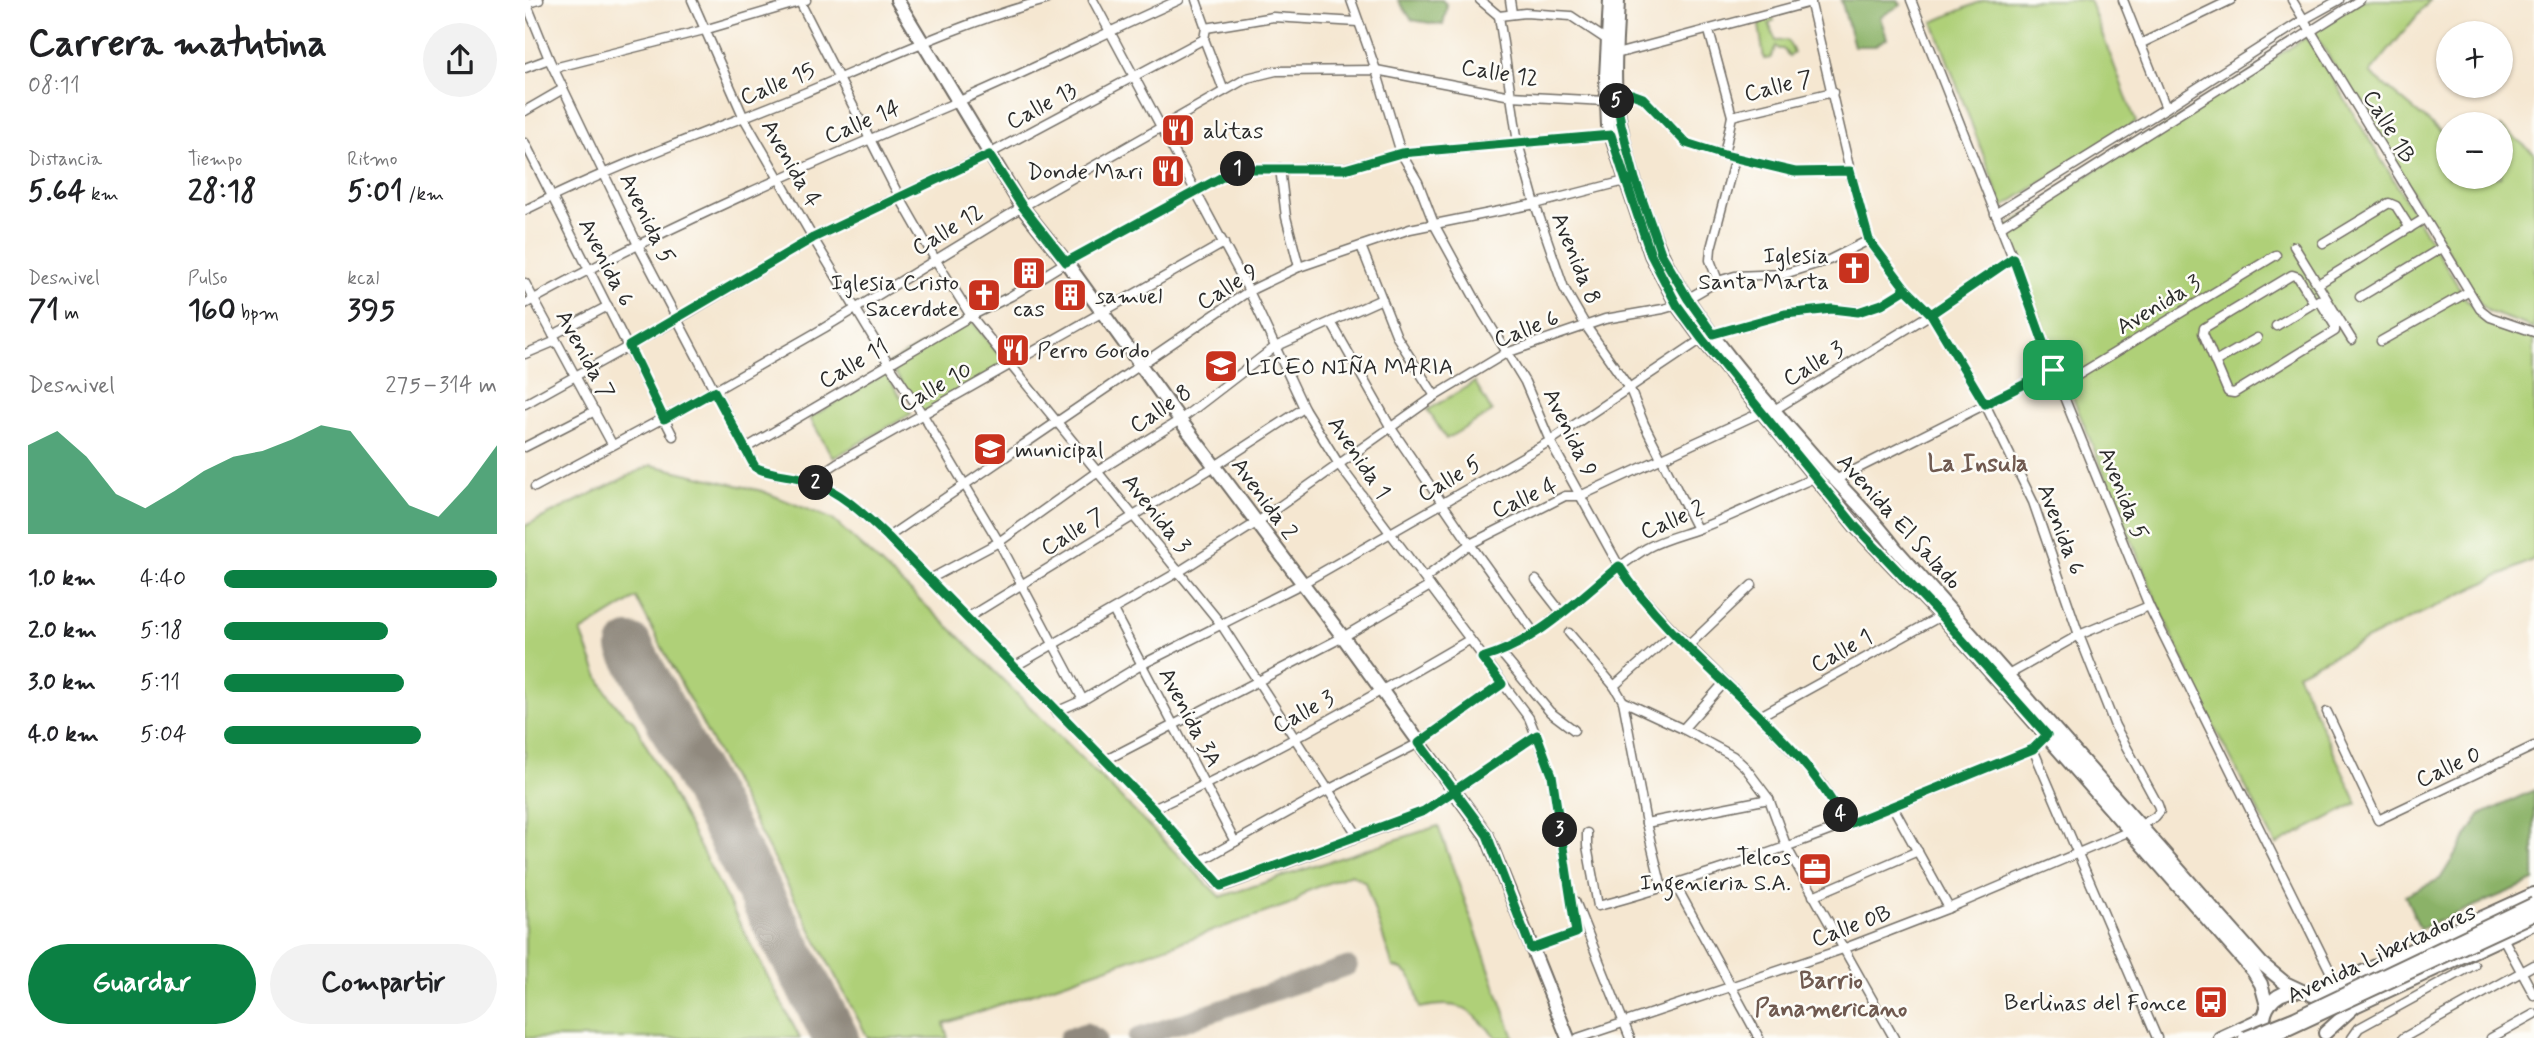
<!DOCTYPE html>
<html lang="es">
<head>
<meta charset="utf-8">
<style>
  :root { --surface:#fff; --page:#f2f2f2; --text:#202124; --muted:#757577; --accent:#0b8043 }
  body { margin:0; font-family:Mynerve,sans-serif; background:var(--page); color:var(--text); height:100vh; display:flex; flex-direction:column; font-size:26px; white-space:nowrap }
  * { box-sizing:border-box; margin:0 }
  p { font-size:23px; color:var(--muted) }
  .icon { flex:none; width:38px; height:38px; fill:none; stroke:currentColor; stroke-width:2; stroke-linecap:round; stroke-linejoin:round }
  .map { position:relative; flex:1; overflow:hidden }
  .sheet { display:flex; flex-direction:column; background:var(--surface); width:525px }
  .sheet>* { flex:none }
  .fabs { position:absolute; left:1911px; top:21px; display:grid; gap:14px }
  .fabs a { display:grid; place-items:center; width:77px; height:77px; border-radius:50%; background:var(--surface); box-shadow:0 2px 5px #0004; font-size:35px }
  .pin { position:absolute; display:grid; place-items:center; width:60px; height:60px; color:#fff; margin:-30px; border-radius:14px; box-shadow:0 4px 10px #0006 }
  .km { position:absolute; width:35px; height:35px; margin:-18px; border-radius:50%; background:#222; color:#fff; font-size:19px; line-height:35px; text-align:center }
  .round { display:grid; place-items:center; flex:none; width:74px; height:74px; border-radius:37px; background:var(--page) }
  .summary { display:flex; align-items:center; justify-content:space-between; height:119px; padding:0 28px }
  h1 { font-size:38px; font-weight:800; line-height:52px }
  .metrics { display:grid; grid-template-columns:repeat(3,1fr); gap:10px; height:119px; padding:7px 28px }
  .metrics div { display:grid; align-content:center }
  .metrics b { font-size:30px; font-weight:800 }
  .metrics small { font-size:19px; font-weight:400 }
  .metrics p { font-size:19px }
  .chart { height:196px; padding:14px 28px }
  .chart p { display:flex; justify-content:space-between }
  .chart svg { width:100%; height:126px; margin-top:7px; fill:var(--accent); opacity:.7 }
  .action { display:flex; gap:14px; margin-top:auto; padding:14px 28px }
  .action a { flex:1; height:80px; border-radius:42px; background:var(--accent); color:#fff; font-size:28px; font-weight:800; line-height:80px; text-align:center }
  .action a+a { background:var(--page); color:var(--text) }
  ul { padding:0 28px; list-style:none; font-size:23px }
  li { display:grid; grid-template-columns:112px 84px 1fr; align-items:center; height:52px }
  li i { height:18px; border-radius:9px; background:var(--accent) }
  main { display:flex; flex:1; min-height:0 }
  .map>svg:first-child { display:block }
  .green { fill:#afd078; stroke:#6d7e52; stroke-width:2 }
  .forest { fill:#8bb268; stroke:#5b6e4a; stroke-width:2 }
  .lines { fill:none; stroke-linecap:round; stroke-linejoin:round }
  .taxiway { stroke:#90897e; stroke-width:19 }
  .runway { stroke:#90897e; stroke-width:46 }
  .street-casing { stroke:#726d65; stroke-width:11 }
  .secondary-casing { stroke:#726d65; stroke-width:16 }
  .primary-casing { stroke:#726d65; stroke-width:16 }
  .street { stroke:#fff; stroke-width:8 }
  .secondary { stroke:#fff; stroke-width:12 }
  .primary { stroke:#fff; stroke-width:12 }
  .primary-bridge-casing { stroke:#726d65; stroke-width:16; stroke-linecap:butt }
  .primary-bridge { stroke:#fff; stroke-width:12 }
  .route-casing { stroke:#fff; stroke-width:14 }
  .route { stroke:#0b8043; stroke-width:9 }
  .labels { text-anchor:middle; stroke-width:5; stroke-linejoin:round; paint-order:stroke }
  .street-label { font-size:23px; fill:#2b2b2b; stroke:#fdfcf7 }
  .poi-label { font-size:23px; fill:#2b2b2b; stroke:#fdfcf7; text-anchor:start }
  .neighbourhood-label { font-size:24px; font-weight:bold; fill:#705a50; stroke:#fdfcf7 }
</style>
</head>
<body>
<main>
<section class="sheet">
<div class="summary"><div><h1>Carrera matutina</h1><p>08:11</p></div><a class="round"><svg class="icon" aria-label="share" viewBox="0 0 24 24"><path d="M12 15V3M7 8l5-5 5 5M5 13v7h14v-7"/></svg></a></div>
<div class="metrics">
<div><p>Distancia</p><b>5.64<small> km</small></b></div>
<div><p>Tiempo</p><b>28:18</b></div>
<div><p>Ritmo</p><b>5:01<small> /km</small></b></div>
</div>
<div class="metrics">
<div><p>Desnivel</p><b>71<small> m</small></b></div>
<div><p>Pulso</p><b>160<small> bpm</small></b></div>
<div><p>kcal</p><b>395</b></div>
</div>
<div class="chart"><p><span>Desnivel</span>275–314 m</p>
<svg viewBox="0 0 160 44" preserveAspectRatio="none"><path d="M0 44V13L10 8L20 17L30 30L40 35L50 29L60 22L70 17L80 15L90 11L100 6L110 8L120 21L130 34L140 38L150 27L160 13V44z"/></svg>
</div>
<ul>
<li><b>1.0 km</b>4:40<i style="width:100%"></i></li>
<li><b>2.0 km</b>5:18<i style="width:60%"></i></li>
<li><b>3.0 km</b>5:11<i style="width:66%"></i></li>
<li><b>4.0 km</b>5:04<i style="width:72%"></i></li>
</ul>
<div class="action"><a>Guardar</a><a>Compartir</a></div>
</section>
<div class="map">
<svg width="2009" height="1038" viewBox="0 0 2009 1038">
  <rect width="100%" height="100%" fill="#fdfcf7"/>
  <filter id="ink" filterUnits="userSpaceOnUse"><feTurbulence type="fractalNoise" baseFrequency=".0143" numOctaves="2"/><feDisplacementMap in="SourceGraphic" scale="14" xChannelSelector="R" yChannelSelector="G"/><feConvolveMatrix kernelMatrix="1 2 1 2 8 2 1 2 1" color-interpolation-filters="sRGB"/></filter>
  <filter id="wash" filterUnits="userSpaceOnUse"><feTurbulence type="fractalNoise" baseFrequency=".00686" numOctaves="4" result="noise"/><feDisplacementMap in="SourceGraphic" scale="28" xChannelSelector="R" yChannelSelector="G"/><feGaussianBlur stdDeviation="1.57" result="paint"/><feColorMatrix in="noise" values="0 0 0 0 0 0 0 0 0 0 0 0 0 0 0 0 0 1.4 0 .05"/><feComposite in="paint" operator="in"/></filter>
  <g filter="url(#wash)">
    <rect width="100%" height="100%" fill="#f5e7d1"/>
    <g class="green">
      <polygon points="1459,0 1564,0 1611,122 1478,207 1408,22"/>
      <polygon points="1837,0 1905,0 1845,73 1923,138 1923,177 1976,177 1976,127 2009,153 2009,328 1964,312 1957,306 1788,31"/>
      <polygon points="1248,17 1249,21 1244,24 1251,41 1262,40 1269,52 1264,56 1258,49 1253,49 1251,46 1246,58 1239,59 1234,25 1241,18"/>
      <polygon points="1782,37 1941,299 1962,319 2009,337 2009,559 1772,673 1832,803 1751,845 1686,721 1633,605 1490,257 1481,227"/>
      <polygon points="444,317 482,364 397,413 364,364"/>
      <polygon points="361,373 386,414 308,458 285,418"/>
      <polygon points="950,382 967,412 921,439 903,410"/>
      <path d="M126 465 237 491 307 519 435 637 695 897 913 826 989 1038H972C944 1009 937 999 895 1008 890 989 890 971 868 967L840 882 826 874 780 892 771 902 419 1024 423 1038H343L111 598 56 632C69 664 78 701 108 720L275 1038H0V526Z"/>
    </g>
    <g class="forest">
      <polygon points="873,0 917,0 922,5 918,25 887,20"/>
      <polygon points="1316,0 1373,0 1376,5 1355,17 1362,38 1349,46 1329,46"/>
      <polygon points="2009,790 2009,881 1895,929 1880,895 1915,879 1955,815"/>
    </g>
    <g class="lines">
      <g class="taxiway">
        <polyline points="543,1038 561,1032 572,1038"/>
        <polyline points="612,1038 823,966"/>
      </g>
      <polyline class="runway" points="105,647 311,1038"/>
    </g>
  </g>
  <g filter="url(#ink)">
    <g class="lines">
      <g class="street-casing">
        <g id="street">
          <path d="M0 0 24 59 113 245 230 467C247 476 265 474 283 480 314 490 340 515 363 537L628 809 692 884 700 886 884 818 899 811 1012 735"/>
          <polyline points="167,0 219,118 288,238 364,364 398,415 474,542 558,700"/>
          <polyline points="274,0 375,198 410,259 446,316 696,624 833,836"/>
          <polyline points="568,0 724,291 779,408 815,466 1004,718 1027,775 1051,933 1006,949"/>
          <polyline points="671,0 681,28 679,39 699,91"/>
          <polyline points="826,0 851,70 876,153 893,182 909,224 959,315 1000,382 1025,441 1094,566 1108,587 1150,632 1235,716 1297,784 1321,825"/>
          <polyline points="955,0 974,16"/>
          <polyline points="985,0 987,13"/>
          <polyline points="1285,0 1325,171 1344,240 1381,289 1406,314 1460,404 1508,502 1554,635 1590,726 1633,805 1635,811 1630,817 1614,826"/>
          <polyline points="1386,0 1488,258 1528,370 1624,606 1812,985"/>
          <polyline points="1598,0 1641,108"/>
          <polyline points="1767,0 1955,309 1965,317 2009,332"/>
          <polyline points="0,4 14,0"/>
          <polyline points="974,16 993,143 1010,204 1039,288 1061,326 1105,389 1119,424 1172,529"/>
          <polyline points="974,16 1000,13 1046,16 1082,40"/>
          <polyline points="681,28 748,17 833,22"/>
          <polyline points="1184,31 1207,116 1199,155"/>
          <polyline points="1615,44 1706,0"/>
          <polyline points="1091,54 1286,2"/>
          <polyline points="0,68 24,59"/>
          <polyline points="29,68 179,30 281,0"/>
          <polyline points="1091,93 1107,94 1118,98 1161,143 1199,155 1271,172 1325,171"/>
          <polyline points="0,111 38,89"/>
          <polyline points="1207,116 1308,92"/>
          <polyline points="0,143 148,436"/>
          <polyline points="755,168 761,217 774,267"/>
          <path d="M0 210C90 165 186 131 279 93 359 60 437 22 521 0"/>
          <polyline points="1470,214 1641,108 1778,20 1814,0"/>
          <polyline points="1475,227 1835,0"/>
          <polyline points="1798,243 1864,203 1871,206 1885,228"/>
          <polyline points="836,246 872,337 910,396"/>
          <polyline points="1769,246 1827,340"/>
          <polyline points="1193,281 1185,260 1186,248 1210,158"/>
          <polyline points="0,283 87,444"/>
          <polyline points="1793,284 1899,219"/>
          <polyline points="1835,297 1916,248"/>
          <polyline points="1162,299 1193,281 1210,276 1259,274 1304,260 1344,240"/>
          <polyline points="1789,303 1773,277 1767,275 1679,328 1678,333 1703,392 1709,393 1810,331 1810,326 1794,300"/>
          <path d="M0 304C139 227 286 164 432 102 507 70 580 33 654 0"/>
          <polyline points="806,322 866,428 945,544 1010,634"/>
          <polyline points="1751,326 1794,300"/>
          <polyline points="1188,334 1260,314 1307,309 1333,311 1357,304 1381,289"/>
          <polyline points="28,335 83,306"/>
          <polyline points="1856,341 1943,292"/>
          <polyline points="0,354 31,341"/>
          <polyline points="1690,362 1732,338"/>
          <polyline points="1535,386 1751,255"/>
          <polyline points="0,404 153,319 288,238 464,154 679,39"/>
          <polyline points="1249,410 1406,314 1488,258"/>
          <polyline points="0,447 70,411"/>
          <polyline points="221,448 444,317 486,296 541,262 712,169 820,168 876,153 1086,135"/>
          <polyline points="286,480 312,463 699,243"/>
          <polyline points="1310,480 1528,370"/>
          <polyline points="10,487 189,391 299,328 497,207 722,78 751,71 851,70 986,96 1081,101"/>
          <polyline points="363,537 724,291 774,267 885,229 1010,204 1104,180"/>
          <polyline points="900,578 945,544 1040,496 1055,496 1237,412"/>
          <polyline points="403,580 474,542 573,471 655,420 750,347 857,299"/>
          <polyline points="1011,580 1036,612"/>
          <polyline points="588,610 710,842"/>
          <polyline points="442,618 690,466 779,408"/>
          <polyline points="1044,633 1089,686 1098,701 1121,823 1137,888"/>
          <polyline points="1163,646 1227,585"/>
          <polyline points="976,653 1025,712 1049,730"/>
          <path d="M957 658C1022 639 1066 582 1122 548 1138 539 1156 535 1173 529 1213 514 1252 494 1291 477"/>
          <polyline points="489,667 655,571 731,523 910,396 981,353 1080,319 1138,309 1152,305"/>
          <polyline points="1483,675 1554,635 1624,606"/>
          <polyline points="1089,686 1150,632"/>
          <polyline points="1098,701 1158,729 1208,756 1220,767 1244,799 1262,848 1369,1038"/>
          <polyline points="531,712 558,700 616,665 778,583 918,503 1025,441 1177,339"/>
          <polyline points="1802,712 1853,820 2009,746"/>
          <polyline points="1235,716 1416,616"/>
          <polyline points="1158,729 1199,683"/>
          <polyline points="1508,749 1632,1038"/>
          <polyline points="579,761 818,637 905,586"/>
          <polyline points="1368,807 1424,908"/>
          <path d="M628 809C736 760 841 700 944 640"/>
          <polyline points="1121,823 1244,799"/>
          <path d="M1062 833V846L1073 906C1113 896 1151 883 1190 871 1298 836 1403 793 1508 749L1523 735"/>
          <polyline points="674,862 803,790 894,743 977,684"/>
          <polyline points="1150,884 1234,1038"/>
          <polyline points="1288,896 1393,851"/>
          <polyline points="1050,901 1105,1038"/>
          <polyline points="1978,938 2009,995"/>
          <polyline points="1053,1038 1318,949 1424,908 1605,831"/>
          <polyline points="1827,1038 1834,1028 1949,965"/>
          <polyline points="1878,1038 2009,965"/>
          <polyline points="1966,1038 2009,1014"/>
        </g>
      </g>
      <g class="secondary-casing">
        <polyline id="secondary" points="372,0 497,207 541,262 655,420 818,637 962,836 1043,1038"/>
      </g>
      <g class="primary-casing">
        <g id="primary">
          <polyline points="1085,0 1081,77 1083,126 1126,255 1152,305 1177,339 1331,527 1416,616 1728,971 1736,984 1742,1006"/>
          <path d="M1093 0C1092 31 1088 64 1091 96 1097 149 1120 225 1146 272 1185 341 1241 401 1293 461 1318 490 1347 516 1370 548L1737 964 1760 983 1777 991"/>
          <polyline points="1787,995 2009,894"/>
          <polyline points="1800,1033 1830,1006 2009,923"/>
          <polyline points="1695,1038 1738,1018"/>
          <path d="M1742 1038C1732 1012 1748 989 1776 991"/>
        </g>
      </g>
      <use href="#street" class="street"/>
      <use href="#secondary" class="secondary"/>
      <use href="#primary" class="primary"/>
      <g class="primary-bridge-casing">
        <g id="primary-bridge">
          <polyline points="1720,1038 1770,1018 2009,904"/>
          <polyline points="1743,1038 2009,914"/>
        </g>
      </g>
      <use href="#primary-bridge" class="primary-bridge"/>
    </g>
  </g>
  <g class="lines" filter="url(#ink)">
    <g class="route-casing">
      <path id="route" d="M1528 370 1460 404 1406 314 1381 289 1357 304 1333 312 1307 309 1260 314 1188 334 1163 299 1136 253 1110 179 1101 181 1086 135 876 153 820 169H712L541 262 497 206 464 155 288 238 104 346 139 419 189 391 230 467C247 476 265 474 283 480 314 490 340 515 363 537L628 809 696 886 899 811 1012 735 1027 775 1051 933 1006 949 962 835 894 743 977 684 957 658C1011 643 1052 600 1094 566 1157 663 1267 722 1321 825L1508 749 1522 735 1416 616 1331 527 1177 339 1152 305 1126 255 1101 181 1110 179 1096 124 1091 93 1107 94 1118 98 1161 143 1199 155 1270 172 1325 171 1344 240 1381 289 1406 314 1488 258 1528 370"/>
    </g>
    <use href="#route" class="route"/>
  </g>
  <defs>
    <g id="restaurant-square" transform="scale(1.75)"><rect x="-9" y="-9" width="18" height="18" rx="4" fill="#c8321e" stroke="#fdfcf7"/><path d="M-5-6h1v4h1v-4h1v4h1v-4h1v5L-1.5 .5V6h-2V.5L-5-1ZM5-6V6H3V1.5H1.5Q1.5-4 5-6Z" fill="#fff"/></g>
    <g id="church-square" transform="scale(1.75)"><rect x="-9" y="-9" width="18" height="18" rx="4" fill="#c8321e" stroke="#fdfcf7"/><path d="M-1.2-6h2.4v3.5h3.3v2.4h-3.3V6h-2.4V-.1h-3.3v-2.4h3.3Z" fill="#fff"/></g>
    <g id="building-square" transform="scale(1.75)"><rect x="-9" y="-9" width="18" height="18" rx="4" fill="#c8321e" stroke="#fdfcf7"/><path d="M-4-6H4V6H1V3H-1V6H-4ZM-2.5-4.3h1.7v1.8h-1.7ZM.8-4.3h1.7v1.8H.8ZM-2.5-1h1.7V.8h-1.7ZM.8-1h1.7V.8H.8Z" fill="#fff"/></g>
    <g id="school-square" transform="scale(1.75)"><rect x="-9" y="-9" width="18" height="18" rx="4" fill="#c8321e" stroke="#fdfcf7"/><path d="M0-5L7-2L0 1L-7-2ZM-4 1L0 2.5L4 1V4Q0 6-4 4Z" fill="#fff"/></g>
    <g id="office-square" transform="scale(1.75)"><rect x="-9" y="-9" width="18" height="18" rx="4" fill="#c8321e" stroke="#fdfcf7"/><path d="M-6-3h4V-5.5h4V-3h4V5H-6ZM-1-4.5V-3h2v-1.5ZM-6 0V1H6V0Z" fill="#fff"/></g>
    <g id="bus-square" transform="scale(1.75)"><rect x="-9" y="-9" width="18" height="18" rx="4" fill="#c8321e" stroke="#fdfcf7"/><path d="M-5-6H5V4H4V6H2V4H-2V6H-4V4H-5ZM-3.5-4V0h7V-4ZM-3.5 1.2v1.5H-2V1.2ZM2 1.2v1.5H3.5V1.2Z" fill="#fff"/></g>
  </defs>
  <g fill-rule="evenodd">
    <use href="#restaurant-square" x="653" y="130"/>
    <use href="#restaurant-square" x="643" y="171"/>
    <use href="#church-square" x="1329" y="268"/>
    <use href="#building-square" x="504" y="273"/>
    <use href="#church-square" x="459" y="295"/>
    <use href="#building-square" x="545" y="295"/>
    <use href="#restaurant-square" x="488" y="350"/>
    <use href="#school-square" x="696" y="366"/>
    <use href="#school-square" x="465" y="449"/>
    <use href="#office-square" x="1290" y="869"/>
    <use href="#bus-square" x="1686" y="1002"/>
  </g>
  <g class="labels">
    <g class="street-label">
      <text transform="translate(975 72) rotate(9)" y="8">Calle 12</text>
      <text transform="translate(252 83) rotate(-22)" y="8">Calle 15</text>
      <text transform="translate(1253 85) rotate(-14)" y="8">Calle 7</text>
      <text transform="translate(516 105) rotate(-28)" y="8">Calle 13</text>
      <text transform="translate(337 121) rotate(-23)" y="8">Calle 14</text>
      <text transform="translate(1865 126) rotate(59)" y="8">Calle 1B</text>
      <text transform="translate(267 163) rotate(60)" y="8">Avenida 4</text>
      <text transform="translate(123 218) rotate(64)" y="8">Avenida 5</text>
      <text transform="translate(422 229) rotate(-31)" y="8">Calle 12</text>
      <text transform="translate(1052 258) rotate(68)" y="8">Avenida 8</text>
      <text transform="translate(82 262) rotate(63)" y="8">Avenida 6</text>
      <text transform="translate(702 286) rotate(-32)" y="8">Calle 9</text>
      <text transform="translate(1633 304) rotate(-31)" y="8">Avenida 3</text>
      <text transform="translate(1001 328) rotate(-21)" y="8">Calle 6</text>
      <text transform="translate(61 354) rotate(61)" y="8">Avenida 7</text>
      <text transform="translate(328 363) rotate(-30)" y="8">Calle 11</text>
      <text transform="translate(1288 363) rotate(-31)" y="8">Calle 3</text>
      <text transform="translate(410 386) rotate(-29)" y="8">Calle 10</text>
      <text transform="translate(635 408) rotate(-34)" y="8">Calle 8</text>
      <text transform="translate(1046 432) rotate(64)" y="8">Avenida 9</text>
      <text transform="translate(835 457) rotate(56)" y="8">Avenida 1</text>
      <text transform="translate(924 478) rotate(-30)" y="8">Calle 5</text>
      <text transform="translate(1599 493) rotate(68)" y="8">Avenida 5</text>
      <text transform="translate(999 497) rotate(-24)" y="8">Calle 4</text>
      <text transform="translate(740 498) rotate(54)" y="8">Avenida 2</text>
      <text transform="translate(632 513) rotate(51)" y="8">Avenida 3</text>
      <text transform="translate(1147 519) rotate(-23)" y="8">Calle 2</text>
      <text transform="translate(1375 521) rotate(48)" y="8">Avenida El Salado</text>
      <text transform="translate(1537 529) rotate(69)" y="8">Avenida 6</text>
      <text transform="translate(547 531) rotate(-32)" y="8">Calle 7</text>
      <text transform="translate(1316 650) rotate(-29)" y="8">Calle 1</text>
      <text transform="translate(778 711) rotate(-28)" y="8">Calle 3</text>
      <text transform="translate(666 717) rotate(62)" y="8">Avenida 3A</text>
      <text transform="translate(1923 766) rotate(-25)" y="8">Calle 0</text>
      <text transform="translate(1326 925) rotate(-20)" y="8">Calle 0B</text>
      <text transform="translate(1856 953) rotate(-25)" y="8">Avenida Libertadores</text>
    </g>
    <g class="poi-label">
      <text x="678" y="138">alitas</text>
      <text x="618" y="179" text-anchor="end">Donde Mari</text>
      <text x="1304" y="263" text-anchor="end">Iglesia<tspan x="1304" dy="26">Santa Marta</tspan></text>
      <text x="434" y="290" text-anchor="end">Iglesia Cristo<tspan x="434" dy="26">Sacerdote</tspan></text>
      <text x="570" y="303">samuel</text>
      <text x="504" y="316" text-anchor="middle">cas</text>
      <text x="512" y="358">Perro Gordo</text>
      <text x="720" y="374">LICEO NIÑA MARIA</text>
      <text x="490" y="457">municipal</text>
      <text x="1266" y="864" text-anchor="end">Telcos<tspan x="1266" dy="26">Ingenieria S.A.</tspan></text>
      <text x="1662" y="1010" text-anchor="end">Berlinas del Fonce</text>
    </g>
    <g class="neighbourhood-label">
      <text x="1453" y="471">La Insula</text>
      <text x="1306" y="988">Barrio<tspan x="1306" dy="28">Panamericano</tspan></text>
    </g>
  </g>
</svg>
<div class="fabs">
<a>+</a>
<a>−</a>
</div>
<div class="pin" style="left:1528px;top:370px;background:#1e9e55"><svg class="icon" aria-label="arrive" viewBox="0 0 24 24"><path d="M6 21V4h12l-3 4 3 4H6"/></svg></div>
<b class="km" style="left:713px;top:169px">1</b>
<b class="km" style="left:291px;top:483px">2</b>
<b class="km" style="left:1035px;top:830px">3</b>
<b class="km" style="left:1316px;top:815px">4</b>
<b class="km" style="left:1092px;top:101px">5</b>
</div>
</main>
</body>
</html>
